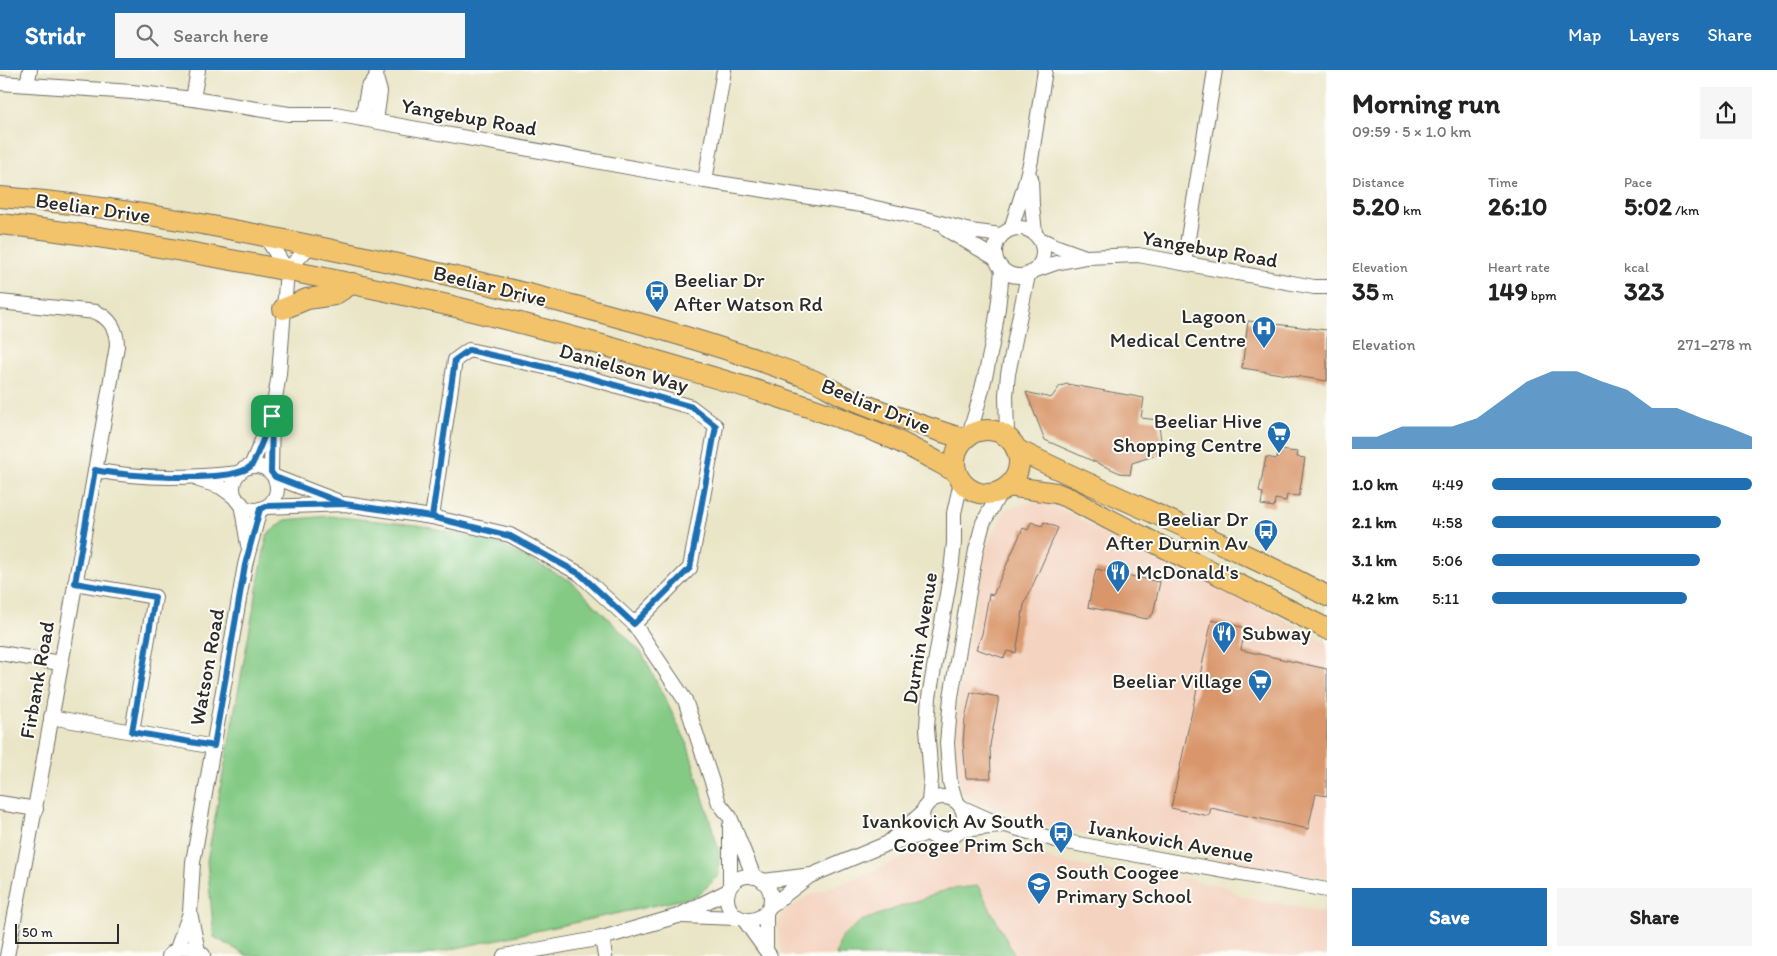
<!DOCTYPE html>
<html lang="en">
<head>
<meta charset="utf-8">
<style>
  :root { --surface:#fff; --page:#f6f6f6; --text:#222; --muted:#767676; --accent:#1f6fb2 }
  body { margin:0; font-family:Itim,sans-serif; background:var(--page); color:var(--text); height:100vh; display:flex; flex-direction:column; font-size:19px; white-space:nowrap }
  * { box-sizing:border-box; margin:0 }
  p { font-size:16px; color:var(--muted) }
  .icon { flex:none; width:28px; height:28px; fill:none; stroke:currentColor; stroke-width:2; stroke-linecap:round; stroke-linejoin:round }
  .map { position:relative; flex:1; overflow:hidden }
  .side { display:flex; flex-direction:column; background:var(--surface); width:450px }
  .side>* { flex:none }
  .scale { position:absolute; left:15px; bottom:12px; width:104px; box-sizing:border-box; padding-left:5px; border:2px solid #2b2b2b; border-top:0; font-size:14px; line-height:18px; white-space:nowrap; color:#2b2b2b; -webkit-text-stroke:4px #fdfcf7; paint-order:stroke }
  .pin { position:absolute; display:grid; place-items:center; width:42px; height:42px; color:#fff; margin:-21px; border-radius:10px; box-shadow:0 2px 8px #0006 }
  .round { display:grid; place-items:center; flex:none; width:52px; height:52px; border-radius:0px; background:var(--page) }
  .overview { display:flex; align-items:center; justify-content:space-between; height:85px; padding:0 25px }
  h1 { font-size:28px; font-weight:700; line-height:38px }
  .figures { display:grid; grid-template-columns:repeat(3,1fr); gap:8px; height:85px; padding:5px 25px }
  .figures div { display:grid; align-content:center }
  .figures b { font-size:25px; font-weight:700 }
  .figures small { font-size:14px; font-weight:400 }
  .figures p { font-size:14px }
  .chart { height:140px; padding:10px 25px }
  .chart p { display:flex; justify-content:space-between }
  .chart svg { width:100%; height:90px; margin-top:5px; fill:var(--accent); opacity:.7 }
  .action { display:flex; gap:10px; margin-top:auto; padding:10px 25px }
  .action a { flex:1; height:58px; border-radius:0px; background:var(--accent); color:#fff; font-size:20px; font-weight:700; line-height:58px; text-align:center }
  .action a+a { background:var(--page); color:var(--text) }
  ul { padding:0 25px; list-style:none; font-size:16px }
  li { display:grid; grid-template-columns:80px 60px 1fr; align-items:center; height:38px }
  li i { height:12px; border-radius:6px; background:var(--accent) }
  header { display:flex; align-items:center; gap:30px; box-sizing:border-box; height:70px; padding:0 25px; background:var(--accent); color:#fff }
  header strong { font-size:24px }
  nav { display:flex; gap:28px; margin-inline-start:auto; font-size:18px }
  .search { width:350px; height:45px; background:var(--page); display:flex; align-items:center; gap:12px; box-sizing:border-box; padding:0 18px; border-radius:0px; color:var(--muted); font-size:19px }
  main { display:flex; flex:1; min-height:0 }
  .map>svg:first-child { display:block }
  .built { fill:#f4d3c0 }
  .green { fill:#84ca85; stroke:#587a58 }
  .building { fill:#d9966b }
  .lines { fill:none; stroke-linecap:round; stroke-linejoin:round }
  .minor-casing { stroke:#6e6c61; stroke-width:16 }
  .highway-casing { stroke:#6e6c61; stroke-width:22 }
  .minor { stroke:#fff; stroke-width:14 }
  .highway { stroke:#f2c36a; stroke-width:20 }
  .route-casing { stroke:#fff; stroke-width:10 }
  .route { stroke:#1f6fb2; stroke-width:6 }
  .labels { text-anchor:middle; stroke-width:4; stroke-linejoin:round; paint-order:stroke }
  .street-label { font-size:21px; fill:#2b2b2b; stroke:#fdfcf7 }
  .poi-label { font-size:21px; fill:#2b2b2b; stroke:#fdfcf7; text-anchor:end }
</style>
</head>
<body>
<header>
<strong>Stridr</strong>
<div class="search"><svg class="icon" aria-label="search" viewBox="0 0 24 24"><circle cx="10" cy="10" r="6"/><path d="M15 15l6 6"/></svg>Search here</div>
<nav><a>Map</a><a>Layers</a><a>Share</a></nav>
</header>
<main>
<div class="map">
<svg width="1327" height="886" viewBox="0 0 1327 886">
  <rect width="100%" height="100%" fill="#fdfcf7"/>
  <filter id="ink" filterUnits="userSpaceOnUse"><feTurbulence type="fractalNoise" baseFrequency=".02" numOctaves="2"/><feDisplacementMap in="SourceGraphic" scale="10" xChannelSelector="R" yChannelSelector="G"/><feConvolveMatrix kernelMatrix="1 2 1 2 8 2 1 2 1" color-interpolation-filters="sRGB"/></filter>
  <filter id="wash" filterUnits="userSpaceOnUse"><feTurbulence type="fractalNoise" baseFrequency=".0096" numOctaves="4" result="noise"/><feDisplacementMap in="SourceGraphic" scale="20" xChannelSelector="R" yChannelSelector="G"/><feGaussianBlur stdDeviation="1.12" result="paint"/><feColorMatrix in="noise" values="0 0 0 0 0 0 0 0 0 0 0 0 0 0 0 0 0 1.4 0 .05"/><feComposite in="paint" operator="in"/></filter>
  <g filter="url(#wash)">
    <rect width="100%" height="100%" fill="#eae5c6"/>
    <g class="built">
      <polygon points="1036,431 1054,435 1108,465 1167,494 1179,493 1327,573 1327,808 1054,758 977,732 961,720 956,689 959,625 986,480 1005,439"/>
      <polygon points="992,770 1008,772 1028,779 1056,791 1131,805 1151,803 1229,817 1240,826 1327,843 1327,886 785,886 782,881 777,857 783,843 806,827 917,783 933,782 945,784 957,781 973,772"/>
    </g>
    <g class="green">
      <polygon points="329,446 418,455 499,474 571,511 642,583 687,673 719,781 719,805 698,826 420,886 248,886 214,867 207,791 267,465 285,450"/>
      <polygon points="978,816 1015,886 836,886 841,867 861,851 949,819"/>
    </g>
    <g id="blocks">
      <g class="building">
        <polygon points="1248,251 1327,260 1327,311 1242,298"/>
        <polygon points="1067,314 1144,328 1141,348 1158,350 1163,383 1132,393 1130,405 1120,403 1045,370 1026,322 1051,328 1060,316"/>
        <polygon points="1278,380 1298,382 1297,387 1305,388 1299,426 1287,425 1286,431 1275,429 1274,437 1261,435 1263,423 1259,422 1266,387 1277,389"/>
        <polygon points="1031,452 1042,456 1044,452 1058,458 1024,535 1016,583 1007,581 1004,588 976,579 982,564 989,524 993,525 1023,458 1028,460"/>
        <polygon points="1096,499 1160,512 1153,544 1147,549 1088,537"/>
        <polygon points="1212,550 1245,558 1241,580 1327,599 1327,726 1316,724 1308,759 1211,738 1209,746 1171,738"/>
        <polygon points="971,622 999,627 990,675 991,708 966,708 963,672 965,649"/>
      </g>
    </g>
  </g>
  <g filter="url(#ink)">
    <use href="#blocks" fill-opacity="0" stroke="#6e6c61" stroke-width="1"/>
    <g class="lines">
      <g class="minor-casing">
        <g id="minor">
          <polyline points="0,13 132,22 193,29 289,44 335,44 705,111 862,135 926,149 970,161 1001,165"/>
          <polyline points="27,14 30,0"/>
          <polyline points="193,29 198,0"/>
          <polyline points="362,49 368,18 376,8"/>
          <polyline points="376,51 380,22 376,8 377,0"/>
          <polyline points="1031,108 1032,135 1035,163"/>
          <polyline points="705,111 724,0"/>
          <circle cx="1019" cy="182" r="24"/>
          <polyline points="1011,159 1024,118 1031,90 1045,0"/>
          <polyline points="947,160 995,188"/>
          <polyline points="265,166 287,200"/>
          <polyline points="1040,169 1055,176 1083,186"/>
          <polyline points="1184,193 1215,0"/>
          <polyline points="1036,200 1056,193 1086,187 1138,185 1314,217 1327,217"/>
          <path d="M0 232 96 242C111 249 117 260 117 276 81 479 47 683 7 886"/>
          <path d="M969 365C986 310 998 258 1002 199"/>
          <polyline points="1007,367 1006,325 1008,304 1028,205"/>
          <polyline points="251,396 269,354"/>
          <circle cx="255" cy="418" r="22"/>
          <path d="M95 400C142 410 192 408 239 403"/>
          <polyline points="271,402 272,346 279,304 287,200 311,175"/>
          <polyline points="275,407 337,431"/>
          <polyline points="199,410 221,417 236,428"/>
          <polyline points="241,433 248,475"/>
          <polyline points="266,437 345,434 432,447 510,465 580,504 634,554 685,630 719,733 730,747 754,807"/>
          <polyline points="432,447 455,290 469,280 576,304 691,337 716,356 690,498 634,554"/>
          <polyline points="75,513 155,527 132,661"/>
          <polyline points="0,583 60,593"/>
          <polyline points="51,647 214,677"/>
          <circle cx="943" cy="748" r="21"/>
          <polyline points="955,729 950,712 947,673 951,627 976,480 983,453 1001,421"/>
          <polyline points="929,732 931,708 927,658 929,627 951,501 954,473 954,443 961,412"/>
          <polyline points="0,733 36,739"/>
          <polyline points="963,738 992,751 1056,770 1327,820"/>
          <polyline points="730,756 730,816"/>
          <polyline points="961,760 1000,756"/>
          <polyline points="889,772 922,743"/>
          <circle cx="749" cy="828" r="22"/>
          <polyline points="763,811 812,805 886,774 919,766 928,762"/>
          <polyline points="769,837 811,805"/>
          <polyline points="681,846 738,848"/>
          <polyline points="745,851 770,886"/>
          <polyline points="602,868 605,886"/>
          <polyline points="177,879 190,843"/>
          <polyline points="766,879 766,842"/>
          <polyline points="198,881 190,843 193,792 245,495 260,439"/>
          <path d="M169 886C180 874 192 875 203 885"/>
          <polyline points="504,886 602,868 678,846 728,821"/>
        </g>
      </g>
      <g class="highway-casing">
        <g id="highway">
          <path d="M0 127C120 136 239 160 356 185 488 213 621 244 749 287 769 294 790 301 810 309 821 313 831 320 842 325 881 342 923 356 964 369"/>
          <path d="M0 154C76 162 151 175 226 189 364 214 500 245 634 284 719 309 807 333 889 367 912 377 934 390 956 402"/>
          <polyline points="283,239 307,229 334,225 353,213"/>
          <circle cx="987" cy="392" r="32"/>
          <path d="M1016 379C1119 430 1226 472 1327 526"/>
          <path d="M1008 416 1056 423 1071 429C1155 475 1242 515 1327 559"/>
        </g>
      </g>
      <use href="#minor" class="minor"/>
      <use href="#highway" class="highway"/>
    </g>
  </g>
  <g class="lines" filter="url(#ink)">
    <g class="route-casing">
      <path id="route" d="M272 346C269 353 255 393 251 396 232 414 122 406 95 400L75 513 155 527 132 662 214 676 245 495 260 439 266 436 345 434 432 447 510 466 580 504 634 554 690 498 716 356 692 337 576 304 469 280 455 290 432 447 345 434 275 407 271 402 272 346"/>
    </g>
    <use href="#route" class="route"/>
  </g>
  <defs>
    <g id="bus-pin" transform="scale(1.25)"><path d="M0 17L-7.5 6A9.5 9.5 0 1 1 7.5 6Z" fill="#1f6fb2" stroke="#fdfcf7"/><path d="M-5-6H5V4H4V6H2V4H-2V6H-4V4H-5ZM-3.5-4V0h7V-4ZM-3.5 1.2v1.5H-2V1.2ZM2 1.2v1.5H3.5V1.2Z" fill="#fff"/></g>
    <g id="hospital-pin" transform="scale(1.25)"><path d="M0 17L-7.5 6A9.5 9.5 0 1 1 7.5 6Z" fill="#1f6fb2" stroke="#fdfcf7"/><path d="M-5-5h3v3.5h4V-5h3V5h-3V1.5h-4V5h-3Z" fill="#fff"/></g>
    <g id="supermarket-pin" transform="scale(1.25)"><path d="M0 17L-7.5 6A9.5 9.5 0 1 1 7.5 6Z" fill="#1f6fb2" stroke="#fdfcf7"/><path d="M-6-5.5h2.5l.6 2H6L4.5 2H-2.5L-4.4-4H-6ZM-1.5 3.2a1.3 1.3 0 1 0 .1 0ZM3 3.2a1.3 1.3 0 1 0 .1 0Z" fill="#fff"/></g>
    <g id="restaurant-pin" transform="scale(1.25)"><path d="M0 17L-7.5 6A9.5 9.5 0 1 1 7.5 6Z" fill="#1f6fb2" stroke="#fdfcf7"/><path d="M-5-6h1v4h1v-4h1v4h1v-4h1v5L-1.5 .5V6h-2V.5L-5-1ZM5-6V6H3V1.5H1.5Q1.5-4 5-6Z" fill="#fff"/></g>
    <g id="school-pin" transform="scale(1.25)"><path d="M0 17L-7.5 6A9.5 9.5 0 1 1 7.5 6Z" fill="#1f6fb2" stroke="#fdfcf7"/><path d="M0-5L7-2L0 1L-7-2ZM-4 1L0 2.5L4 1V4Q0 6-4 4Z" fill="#fff"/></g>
  </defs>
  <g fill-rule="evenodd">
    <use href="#bus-pin" x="657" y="222"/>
    <use href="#hospital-pin" x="1264" y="258"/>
    <use href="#supermarket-pin" x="1279" y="363"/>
    <use href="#bus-pin" x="1266" y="461"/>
    <use href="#restaurant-pin" x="1118" y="502"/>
    <use href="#restaurant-pin" x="1224" y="563"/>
    <use href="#supermarket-pin" x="1260" y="611"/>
    <use href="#bus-pin" x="1061" y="763"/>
    <use href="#school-pin" x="1039" y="814"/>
  </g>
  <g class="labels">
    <g class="street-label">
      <text transform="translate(469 47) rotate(10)" y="7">Yangebup Road</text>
      <text transform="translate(93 138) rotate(8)" y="7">Beeliar Drive</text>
      <text transform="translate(1210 179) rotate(10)" y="7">Yangebup Road</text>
      <text transform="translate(490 216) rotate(14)" y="7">Beeliar Drive</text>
      <text transform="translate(624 298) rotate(16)" y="7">Danielson Way</text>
      <text transform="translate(876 336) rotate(22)" y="7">Beeliar Drive</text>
      <text transform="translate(920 568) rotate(-81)" y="7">Durnin Avenue</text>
      <text transform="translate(207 597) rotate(-80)" y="7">Watson Road</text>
      <text transform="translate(37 610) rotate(-80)" y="7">Firbank Road</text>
      <text transform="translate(1171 771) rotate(10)" y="7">Ivankovich Avenue</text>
    </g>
    <g class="poi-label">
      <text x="674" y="217" text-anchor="start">Beeliar Dr<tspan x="674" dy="24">After Watson Rd</tspan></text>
      <text x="1246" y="253">Lagoon<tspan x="1246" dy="24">Medical Centre</tspan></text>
      <text x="1262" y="358">Beeliar Hive<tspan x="1262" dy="24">Shopping Centre</tspan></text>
      <text x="1248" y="456">Beeliar Dr<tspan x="1248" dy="24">After Durnin Av</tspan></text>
      <text x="1136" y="509" text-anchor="start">McDonald's</text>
      <text x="1242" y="570" text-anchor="start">Subway</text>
      <text x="1242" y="618">Beeliar Village</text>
      <text x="1044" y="758">Ivankovich Av South<tspan x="1044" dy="24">Coogee Prim Sch</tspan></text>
      <text x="1056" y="809" text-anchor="start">South Coogee<tspan x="1056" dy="24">Primary School</tspan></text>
    </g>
  </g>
</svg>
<div class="scale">50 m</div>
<div class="pin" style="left:272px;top:346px;background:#1e9e55"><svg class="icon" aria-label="arrive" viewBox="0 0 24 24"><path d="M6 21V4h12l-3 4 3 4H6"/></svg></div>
</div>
<section class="side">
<div class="overview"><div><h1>Morning run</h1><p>09:59 · 5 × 1.0 km</p></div><a class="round"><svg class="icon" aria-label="share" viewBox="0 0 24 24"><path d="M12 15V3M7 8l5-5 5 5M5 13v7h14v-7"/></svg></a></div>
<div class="figures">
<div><p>Distance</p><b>5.20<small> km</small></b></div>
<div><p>Time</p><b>26:10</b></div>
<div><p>Pace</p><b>5:02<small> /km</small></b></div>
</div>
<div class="figures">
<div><p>Elevation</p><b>35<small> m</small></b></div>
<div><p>Heart rate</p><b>149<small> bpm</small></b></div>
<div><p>kcal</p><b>323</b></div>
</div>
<div class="chart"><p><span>Elevation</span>271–278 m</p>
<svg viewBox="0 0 160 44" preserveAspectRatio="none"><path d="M0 44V38L10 38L20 33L30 33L40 33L50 29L60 20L70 11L80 6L90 6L100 11L110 15L120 24L130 24L140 29L150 33L160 38V44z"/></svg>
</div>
<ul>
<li><b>1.0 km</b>4:49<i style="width:100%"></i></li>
<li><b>2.1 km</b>4:58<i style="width:88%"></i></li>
<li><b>3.1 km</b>5:06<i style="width:80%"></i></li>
<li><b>4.2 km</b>5:11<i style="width:75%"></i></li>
</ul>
<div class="action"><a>Save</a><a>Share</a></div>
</section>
</main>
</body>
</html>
